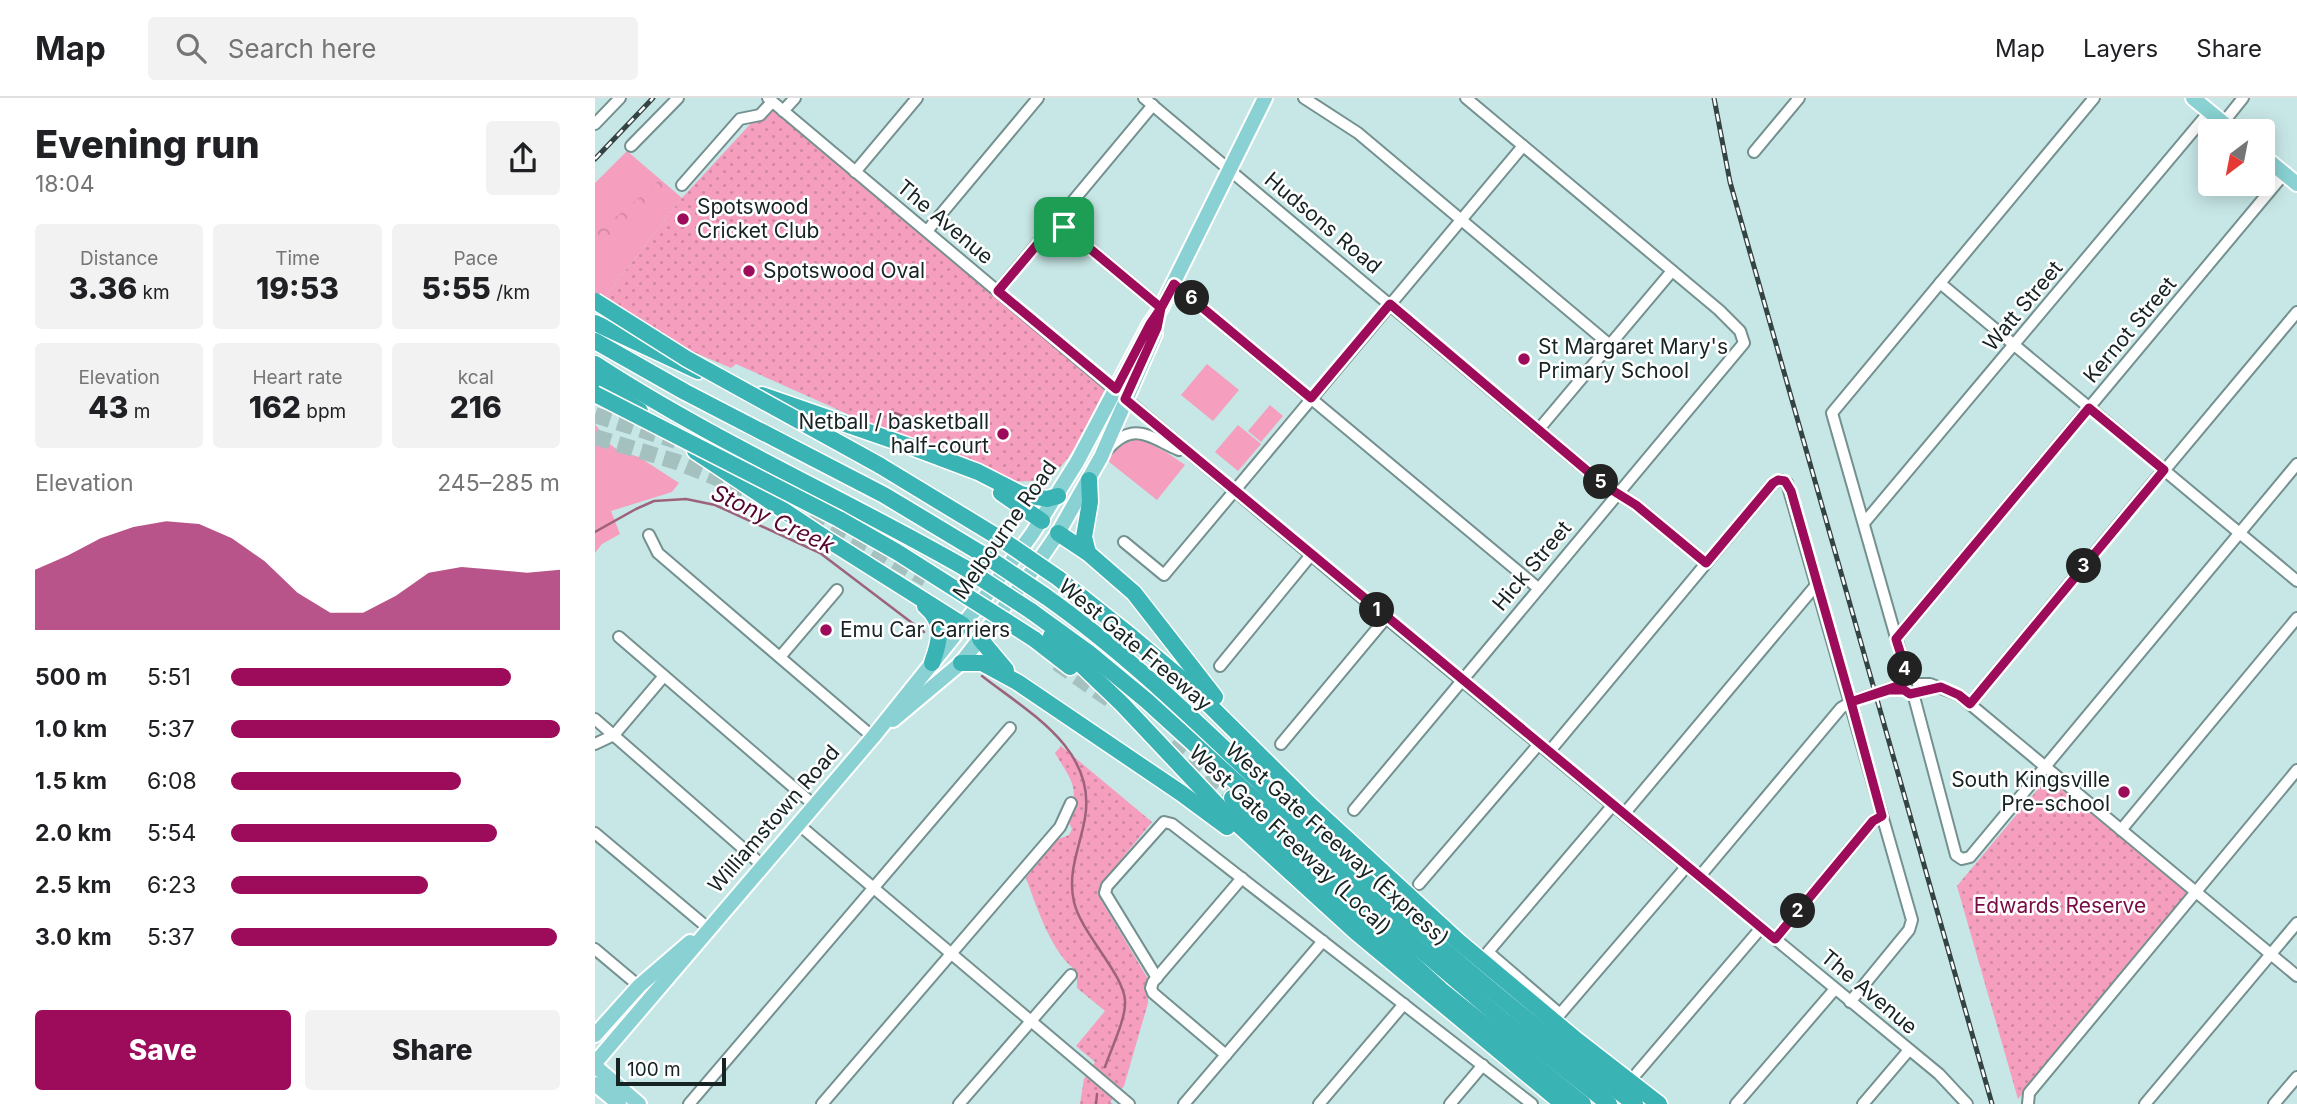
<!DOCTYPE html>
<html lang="en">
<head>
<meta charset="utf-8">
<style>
  :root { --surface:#fff; --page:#f2f2f2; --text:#202124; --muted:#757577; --line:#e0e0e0; --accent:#9c0c5a }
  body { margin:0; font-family:Inter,sans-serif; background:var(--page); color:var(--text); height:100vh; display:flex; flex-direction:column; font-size:26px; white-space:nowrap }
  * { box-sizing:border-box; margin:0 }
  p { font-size:23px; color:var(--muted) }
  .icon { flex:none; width:38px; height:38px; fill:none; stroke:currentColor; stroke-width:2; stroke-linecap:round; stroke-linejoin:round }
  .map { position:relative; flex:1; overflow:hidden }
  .details { display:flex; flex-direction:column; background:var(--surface); width:595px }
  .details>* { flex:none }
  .needle { width:46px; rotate:212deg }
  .controls { position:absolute; left:1603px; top:21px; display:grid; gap:14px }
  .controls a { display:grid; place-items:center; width:77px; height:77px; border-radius:7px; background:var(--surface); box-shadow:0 4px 18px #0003; font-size:35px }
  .scale { position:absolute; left:21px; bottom:18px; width:110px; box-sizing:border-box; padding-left:7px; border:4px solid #172323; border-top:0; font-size:19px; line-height:24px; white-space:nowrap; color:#172323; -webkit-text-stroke:5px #fff; paint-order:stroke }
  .pin { position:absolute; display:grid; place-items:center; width:60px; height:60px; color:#fff; margin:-30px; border-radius:14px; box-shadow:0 4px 10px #0006 }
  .km { position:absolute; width:35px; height:35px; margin:-18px; border-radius:50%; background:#222; color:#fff; font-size:19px; line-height:35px; text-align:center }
  .round { display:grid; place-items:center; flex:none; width:74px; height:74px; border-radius:7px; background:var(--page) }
  .head { display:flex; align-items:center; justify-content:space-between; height:119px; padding:0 35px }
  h1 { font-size:38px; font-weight:800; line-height:52px }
  .stats { display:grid; grid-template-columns:repeat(3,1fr); gap:10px; height:119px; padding:7px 35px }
  .stats div { display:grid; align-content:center; border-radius:7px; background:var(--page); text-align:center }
  .stats b { font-size:30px; font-weight:800 }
  .stats small { font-size:19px; font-weight:400 }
  .stats p { font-size:19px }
  .chart { height:196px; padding:14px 35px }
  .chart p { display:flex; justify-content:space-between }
  .chart svg { width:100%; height:126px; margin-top:7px; fill:var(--accent); opacity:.7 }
  .cta { display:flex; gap:14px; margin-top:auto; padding:14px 35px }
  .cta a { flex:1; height:80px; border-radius:7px; background:var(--accent); color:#fff; font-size:28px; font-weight:800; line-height:80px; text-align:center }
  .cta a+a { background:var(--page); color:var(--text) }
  ul { padding:0 35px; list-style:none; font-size:23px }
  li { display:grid; grid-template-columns:112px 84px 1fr; align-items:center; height:52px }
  li i { height:18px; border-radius:9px; background:var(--accent) }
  header { display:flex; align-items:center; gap:42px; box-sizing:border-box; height:98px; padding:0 35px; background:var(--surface); border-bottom:2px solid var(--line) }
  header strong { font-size:33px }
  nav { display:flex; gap:38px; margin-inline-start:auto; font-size:24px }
  .search { width:490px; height:63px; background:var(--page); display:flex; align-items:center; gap:18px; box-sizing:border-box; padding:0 24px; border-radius:7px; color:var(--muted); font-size:26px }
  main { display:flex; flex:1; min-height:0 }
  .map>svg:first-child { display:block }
  .green { fill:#f59ebe }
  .forest { fill:url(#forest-crowns) }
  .park { fill:url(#park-dots) }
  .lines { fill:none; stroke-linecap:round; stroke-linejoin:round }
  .stream { stroke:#9d637b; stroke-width:2.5 }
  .highway-tunnel { stroke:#a4c0bf; stroke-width:16; stroke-dasharray:16 8; stroke-linecap:butt }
  .minor-casing { stroke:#749190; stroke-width:14 }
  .major-casing { stroke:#fff; stroke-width:18 }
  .highway-casing { stroke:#fff; stroke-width:19 }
  .minor { stroke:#fff; stroke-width:10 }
  .major { stroke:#89d1d2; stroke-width:14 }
  .highway { stroke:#3ab3b4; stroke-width:16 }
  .rail-casing { stroke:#344343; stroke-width:5 }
  .rail { stroke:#fff; stroke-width:2.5; stroke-dasharray:8; stroke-linecap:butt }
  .highway-bridge-casing { stroke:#fff; stroke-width:19; stroke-linecap:butt }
  .highway-bridge { stroke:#3ab3b4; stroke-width:16 }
  .route-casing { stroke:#fff; stroke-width:14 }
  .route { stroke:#9c0c5a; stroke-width:9 }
  .poi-dot { fill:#9c0c5a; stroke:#fff; stroke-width:2.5 }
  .labels { text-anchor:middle; stroke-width:5; stroke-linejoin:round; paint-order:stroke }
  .poi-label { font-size:21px; fill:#172323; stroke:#fff; text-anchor:start }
  .street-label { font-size:21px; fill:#172323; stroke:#fff }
  .park-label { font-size:21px; fill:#790c45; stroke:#fff }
  .water-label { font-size:23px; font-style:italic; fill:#570630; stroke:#fff }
</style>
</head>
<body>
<header>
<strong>Map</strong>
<div class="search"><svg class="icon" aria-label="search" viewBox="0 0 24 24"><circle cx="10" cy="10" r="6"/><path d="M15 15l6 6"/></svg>Search here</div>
<nav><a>Map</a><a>Layers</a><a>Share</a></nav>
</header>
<main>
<section class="details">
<div class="head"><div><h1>Evening run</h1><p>18:04</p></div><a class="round"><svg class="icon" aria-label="share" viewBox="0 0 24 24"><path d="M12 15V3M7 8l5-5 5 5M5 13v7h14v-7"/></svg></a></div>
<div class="stats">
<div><p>Distance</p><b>3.36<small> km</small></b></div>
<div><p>Time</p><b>19:53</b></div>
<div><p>Pace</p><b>5:55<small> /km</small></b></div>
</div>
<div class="stats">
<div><p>Elevation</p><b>43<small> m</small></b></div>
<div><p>Heart rate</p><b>162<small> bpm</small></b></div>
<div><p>kcal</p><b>216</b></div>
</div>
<div class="chart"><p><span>Elevation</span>245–285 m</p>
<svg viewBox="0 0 160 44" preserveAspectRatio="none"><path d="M0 44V23L10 18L20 12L30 8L40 6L50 7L60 12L70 20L80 31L90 38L100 38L110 32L120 24L130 22L140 23L150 24L160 23V44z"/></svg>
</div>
<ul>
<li><b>500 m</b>5:51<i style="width:85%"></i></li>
<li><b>1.0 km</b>5:37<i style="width:100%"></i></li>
<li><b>1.5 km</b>6:08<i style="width:70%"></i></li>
<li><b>2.0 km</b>5:54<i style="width:81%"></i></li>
<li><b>2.5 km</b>6:23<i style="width:60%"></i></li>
<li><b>3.0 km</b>5:37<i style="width:99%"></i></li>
</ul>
<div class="cta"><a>Save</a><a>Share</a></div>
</section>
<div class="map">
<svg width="1702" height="1006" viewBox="0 0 1702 1006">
  <defs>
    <pattern id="forest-crowns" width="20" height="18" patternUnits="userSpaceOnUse" patternTransform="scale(1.75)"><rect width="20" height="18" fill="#f59ebe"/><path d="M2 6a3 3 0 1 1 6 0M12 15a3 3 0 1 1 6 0" fill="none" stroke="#d188a3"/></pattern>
    <pattern id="park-dots" width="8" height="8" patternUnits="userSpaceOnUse" patternTransform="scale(1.75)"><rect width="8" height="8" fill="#f59ebe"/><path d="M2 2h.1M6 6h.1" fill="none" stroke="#d188a3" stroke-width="1.8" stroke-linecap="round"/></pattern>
  </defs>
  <rect width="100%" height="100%" fill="#c7e7e6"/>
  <g class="green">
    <polygon points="32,53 87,100 3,208 0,206 0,85"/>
    <polygon points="612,266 644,292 618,323 586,297"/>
    <polygon points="675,307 688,318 666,344 653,333"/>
    <polygon points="0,326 16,347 24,353 44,359 84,385 77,394 16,413 25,436 7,446 0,455"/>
    <polygon points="643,327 666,346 643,373 620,354"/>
    <path d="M545 341 571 354 590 367 562 402 513 363C522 349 528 344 545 341Z"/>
  </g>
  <polygon class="forest" points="67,83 70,87 68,90 48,108 32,129 0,153 0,134 25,116 62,84"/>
  <g class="park">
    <path d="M173 7 510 291C496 317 484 352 462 372 450 384 430 384 415 383L295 335 141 266 136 270 70 242 3 208 87 100Z"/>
    <path d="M466 648 557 724 511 780 505 800 553 881V905L529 988 515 1004 518 1006H485L489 981 500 964 481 948 510 913 482 890V873C457 857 441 807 431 780L461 742 474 737 477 731 473 722C485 688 477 684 460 655Z"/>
    <polygon points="1448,685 1458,685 1597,794 1423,1001 1362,788"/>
  </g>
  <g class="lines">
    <g class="stream">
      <polyline points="300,315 321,323 333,319 343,322"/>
      <polyline points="0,434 41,411 59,403 91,401 120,407 225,455 329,534"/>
      <path d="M387 578C433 614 502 651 490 720 485 749 472 774 479 804 486 835 529 876 530 903 531 921 516 951 510 969"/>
      <polyline points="501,1006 502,996"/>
    </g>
    <g class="highway-tunnel">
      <polyline points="0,317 81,343"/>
      <polyline points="0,339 82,364 149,391"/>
      <polyline points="174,378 224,400"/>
      <polyline points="193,409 279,451 331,481"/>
      <polyline points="462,565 521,606"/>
      <polyline points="574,648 637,700"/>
      <polyline points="618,654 658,686"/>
    </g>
    <g class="minor-casing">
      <g id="minor">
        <polyline points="173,0 791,520 1344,976 1372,1006"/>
        <polyline points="549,0 1009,387 1041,407 1111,465"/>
        <polyline points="709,0 763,35 1015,247"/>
        <polyline points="188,13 200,0"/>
        <polyline points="1628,25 1648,0"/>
        <polyline points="0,26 25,0"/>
        <polyline points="36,48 83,0"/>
        <polyline points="1159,54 1204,0"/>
        <polyline points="260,74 322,0"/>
        <polyline points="87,87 145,21 165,17 177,4"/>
        <polyline points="462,123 566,210"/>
        <polyline points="332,133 443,0"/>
        <polyline points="1345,185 1702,483"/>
        <polyline points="579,186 943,490"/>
        <polyline points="403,193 558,7"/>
        <polyline points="944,331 1077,173"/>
        <path d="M512 352C539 322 554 339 584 352"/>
        <polyline points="1269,425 1614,14"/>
        <polyline points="54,437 63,455 278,639"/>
        <polyline points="529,444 569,477 928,48"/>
        <polyline points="24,539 219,707"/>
        <polyline points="1301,541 1689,76"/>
        <polyline points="185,559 242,492"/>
        <polyline points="625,568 716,457"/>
        <polyline points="1310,582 1310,571 1237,315 1499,0"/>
        <polyline points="1323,586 1335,586 1364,597 1702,878"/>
        <polyline points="1318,595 1361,757 1367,761 1375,759 1702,366"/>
        <polyline points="1375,606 1566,375 1574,367 1702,214"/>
        <polyline points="0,621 167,767"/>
        <polyline points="0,646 19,637 69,578"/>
        <polyline points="686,646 791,520"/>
        <polyline points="954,654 1178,385 1186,382 1192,385 1317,822 1314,832 1255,904"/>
        <polyline points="1018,707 893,854 965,916 1092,768"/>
        <polyline points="759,712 1149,245 1145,233 1124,212 871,0"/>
        <polyline points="1029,716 1222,486"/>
        <polyline points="203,726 534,1006"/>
        <polyline points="1526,732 1702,520"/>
        <polyline points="0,735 113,830"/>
        <polyline points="1105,778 1246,610 1256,604 1308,586"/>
        <polyline points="824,786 944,646"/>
        <polyline points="1180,841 1278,723 1287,718"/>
        <polyline points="0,851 44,888"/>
        <polyline points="562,880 510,795 512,788 569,724 577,726 937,1006"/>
        <polyline points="631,957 558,895 556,890 558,884 647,780"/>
        <polyline points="1042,975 1166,830"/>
        <polyline points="94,1006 415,630"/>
        <polyline points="227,1006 465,729 476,705"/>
        <polyline points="364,1006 476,877"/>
        <polyline points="589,1006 728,843"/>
        <polyline points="724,1006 809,906"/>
        <polyline points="855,1006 888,967"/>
        <polyline points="1141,1006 1240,891"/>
        <polyline points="1268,1006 1314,952"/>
        <polyline points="1433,1006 1434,995 1702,672"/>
        <polyline points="1550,1006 1702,825"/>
        <polyline points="1679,1006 1702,979"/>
      </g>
    </g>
    <g class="major-casing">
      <g id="major">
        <polyline points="1598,0 1638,33"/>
        <polyline points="1668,58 1702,86"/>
        <polyline points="298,622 366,565 437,473 463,435 506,359 560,236"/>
        <polyline points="0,937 44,888 95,844"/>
        <polyline points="0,965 278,639 387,503 437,436 482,364 555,226 566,210 670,0"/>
        <polyline points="0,968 44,1006"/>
        <polyline points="0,986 24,1006"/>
      </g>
    </g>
    <g class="highway-casing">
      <g id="highway">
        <polyline points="0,225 103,273"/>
        <polyline points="0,243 90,294 289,397 392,459"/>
        <path d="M0 266C118 343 248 400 370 470"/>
        <polyline points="0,283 45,313"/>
        <polyline points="167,297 314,348 383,374 426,396 452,401 463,398"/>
        <polyline points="100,353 230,440 368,527"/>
        <polyline points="284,367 406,441"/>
        <polyline points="406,395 447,423"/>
        <polyline points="463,435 493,455 539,495 620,599"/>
        <polyline points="493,455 489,439 495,404 494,382"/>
        <polyline points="463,480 537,539 594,587 715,707 863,843 979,940 1064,1006"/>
        <path d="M450 498C544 564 624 647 708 725 814 824 924 919 1040 1006"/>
        <path d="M330 508C350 525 345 543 337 565"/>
        <polyline points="436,513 494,555 552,603 821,848 909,923 1014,1006"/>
        <polyline points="456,538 527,606 626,711 761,834 968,1006"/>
        <polyline points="385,541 411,572"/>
        <polyline points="439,541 475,569"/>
        <polyline points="366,565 387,565 422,584 586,695 632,729"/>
        <polyline points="637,700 846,892 988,1006"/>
      </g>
    </g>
    <use href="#minor" class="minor"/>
    <use href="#major" class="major"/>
    <use href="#highway" class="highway"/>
    <g class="rail-casing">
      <g id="rail">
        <polyline points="1119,0 1135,84 1397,1006"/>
        <polyline points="0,61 58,0"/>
      </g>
    </g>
    <use href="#rail" class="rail"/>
    <g class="highway-bridge-casing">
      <g id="highway-bridge">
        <polyline points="0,203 92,261 284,367"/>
        <polyline points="0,296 244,421 302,454 439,541"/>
        <polyline points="406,441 463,480"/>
        <polyline points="392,459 450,498"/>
        <polyline points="370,470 436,513"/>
      </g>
    </g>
    <use href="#highway-bridge" class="highway-bridge"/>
  </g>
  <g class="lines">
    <g class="route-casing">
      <path id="route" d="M469 129 566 210 562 230 530 301 1180 841 1278 723 1287 718 1256 604 1294 592H1309L1315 596 1346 589 1364 597 1375 606 1569 372 1494 310 1301 541C1305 555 1313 572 1308 586L1256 604 1196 393 1190 383 1183 382 1178 385 1111 465 1041 407 1009 387 795 206 716 300 579 186 566 210 555 226 521 291 403 193 462 123 469 129"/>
    </g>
    <use href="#route" class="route"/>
  </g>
  <g class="poi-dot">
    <circle cx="88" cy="121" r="7"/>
    <circle cx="154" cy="173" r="7"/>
    <circle cx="929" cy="261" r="7"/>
    <circle cx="408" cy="336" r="7"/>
    <circle cx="231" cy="532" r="7"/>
    <circle cx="1529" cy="694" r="7"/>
  </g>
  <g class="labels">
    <g class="poi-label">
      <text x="102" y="116">Spotswood<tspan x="102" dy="24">Cricket Club</tspan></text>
      <text x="168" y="180">Spotswood Oval</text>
      <text x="943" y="256">St Margaret Mary's<tspan x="943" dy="24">Primary School</tspan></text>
      <text x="394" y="331" text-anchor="end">Netball / basketball<tspan x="394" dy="24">half-court</tspan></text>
      <text x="245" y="539">Emu Car Carriers</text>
      <text x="1515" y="689" text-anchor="end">South Kingsville<tspan x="1515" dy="24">Pre-school</tspan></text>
    </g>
    <g class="street-label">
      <text transform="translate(350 124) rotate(40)" y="7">The Avenue</text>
      <text transform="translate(728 125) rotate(40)" y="7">Hudsons Road</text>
      <text transform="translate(1428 208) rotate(-50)" y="7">Watt Street</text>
      <text transform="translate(1535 232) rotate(-50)" y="7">Kernot Street</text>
      <text transform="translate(410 432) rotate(-55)" y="7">Melbourne Road</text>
      <text transform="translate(937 468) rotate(-50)" y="7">Hick Street</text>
      <text transform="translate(540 547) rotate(40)" y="7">West Gate Freeway</text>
      <text transform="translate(179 721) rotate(-49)" y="7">Williamstown Road</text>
      <text transform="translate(695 742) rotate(43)" y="7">West Gate Freeway (Local)</text>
      <text transform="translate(742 746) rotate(42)" y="7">West Gate Freeway (Express)</text>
      <text transform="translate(1274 894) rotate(40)" y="7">The Avenue</text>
    </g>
    <g class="park-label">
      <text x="1465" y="815">Edwards Reserve</text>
    </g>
    <g class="water-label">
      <text transform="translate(178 421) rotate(25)" y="8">Stony Creek</text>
    </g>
  </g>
</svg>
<div class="controls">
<a><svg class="needle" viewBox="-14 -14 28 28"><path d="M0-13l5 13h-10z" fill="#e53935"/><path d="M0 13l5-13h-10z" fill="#757577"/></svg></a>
</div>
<div class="scale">100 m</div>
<div class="pin" style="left:469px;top:129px;background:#1e9e55"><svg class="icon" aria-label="arrive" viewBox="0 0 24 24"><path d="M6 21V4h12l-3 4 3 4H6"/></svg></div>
<b class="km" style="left:782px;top:512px">1</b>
<b class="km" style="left:1203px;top:813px">2</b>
<b class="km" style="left:1489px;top:468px">3</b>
<b class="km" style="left:1310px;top:571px">4</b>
<b class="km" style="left:1006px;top:384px">5</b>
<b class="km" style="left:597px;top:200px">6</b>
</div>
</main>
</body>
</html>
